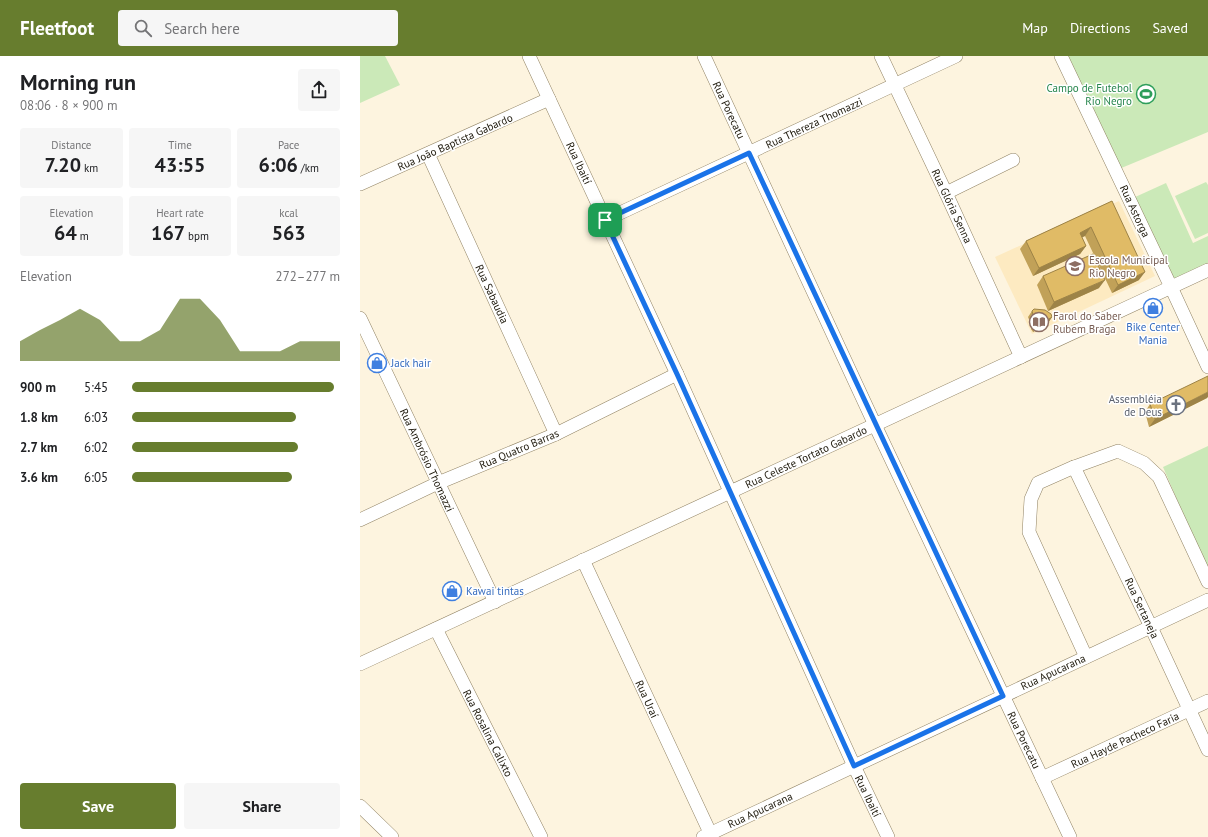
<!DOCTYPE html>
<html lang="en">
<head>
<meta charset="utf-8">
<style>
  :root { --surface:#fff; --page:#f6f6f6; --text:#202124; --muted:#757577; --accent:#677d2e }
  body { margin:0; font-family:"PT Sans",sans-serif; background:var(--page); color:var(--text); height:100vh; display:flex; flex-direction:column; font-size:15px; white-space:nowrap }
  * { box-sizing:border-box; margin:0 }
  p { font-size:13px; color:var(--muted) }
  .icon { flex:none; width:22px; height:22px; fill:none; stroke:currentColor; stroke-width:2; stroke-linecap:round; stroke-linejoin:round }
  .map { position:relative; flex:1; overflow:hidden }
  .details { display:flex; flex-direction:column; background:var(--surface); width:360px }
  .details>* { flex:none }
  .pin { position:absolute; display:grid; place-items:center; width:34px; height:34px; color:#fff; margin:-17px; border-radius:8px; box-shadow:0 2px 6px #0006 }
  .round { display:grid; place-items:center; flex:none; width:42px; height:42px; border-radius:4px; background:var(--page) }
  .summary { display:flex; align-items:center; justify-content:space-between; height:68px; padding:0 20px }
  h1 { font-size:22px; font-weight:700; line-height:30px }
  .stats { display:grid; grid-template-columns:repeat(3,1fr); gap:6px; height:68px; padding:4px 20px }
  .stats div { display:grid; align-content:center; border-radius:4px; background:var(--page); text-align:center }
  .stats b { font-size:20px; font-weight:700 }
  .stats small { font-size:11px; font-weight:400 }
  .stats p { font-size:11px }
  .chart { height:112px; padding:8px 20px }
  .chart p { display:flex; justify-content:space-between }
  .chart svg { width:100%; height:72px; margin-top:4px; fill:var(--accent); opacity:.7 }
  .button { display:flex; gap:8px; margin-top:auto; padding:8px 20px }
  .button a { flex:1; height:46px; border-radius:4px; background:var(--accent); color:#fff; font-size:16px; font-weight:700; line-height:46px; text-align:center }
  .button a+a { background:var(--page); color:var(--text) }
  ul { padding:0 20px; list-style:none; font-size:13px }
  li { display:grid; grid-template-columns:64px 48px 1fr; align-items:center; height:30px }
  li i { height:10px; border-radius:5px; background:var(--accent) }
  header { display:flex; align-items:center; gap:24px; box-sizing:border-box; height:56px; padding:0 20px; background:var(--accent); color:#fff }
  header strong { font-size:19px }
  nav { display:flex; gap:22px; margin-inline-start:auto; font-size:14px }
  .search { width:280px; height:36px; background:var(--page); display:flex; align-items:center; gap:10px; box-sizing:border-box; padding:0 14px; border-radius:4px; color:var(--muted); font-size:15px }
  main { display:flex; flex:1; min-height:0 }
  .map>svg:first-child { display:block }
  .built { fill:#fdeac1 }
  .green { fill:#cbe9b8 }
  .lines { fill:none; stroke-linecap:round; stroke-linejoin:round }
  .minor-casing { stroke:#918364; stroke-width:14 }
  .minor { stroke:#fff; stroke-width:13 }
  .wall { fill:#c1a158 }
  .shaded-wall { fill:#9d8347 }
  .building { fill:#e0bb66; stroke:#9d8347 }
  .route-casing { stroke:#fff; stroke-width:8 }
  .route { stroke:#1a73e8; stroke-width:5 }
  .labels { text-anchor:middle; stroke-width:3; stroke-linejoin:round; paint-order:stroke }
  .leisure-label { font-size:11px; fill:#27864d; stroke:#fff; text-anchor:end }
  .street-label { font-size:11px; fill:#1e190c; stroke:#fff }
  .education-label { font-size:11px; fill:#785e54; stroke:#fff; text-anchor:start }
  .shop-label { font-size:11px; fill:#366cbe; stroke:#fff; text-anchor:start }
  .worship-label { font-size:11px; fill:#5b616d; stroke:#fff; text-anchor:end }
</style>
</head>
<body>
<header>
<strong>Fleetfoot</strong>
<div class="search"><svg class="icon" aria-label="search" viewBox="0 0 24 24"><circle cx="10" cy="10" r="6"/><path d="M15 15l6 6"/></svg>Search here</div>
<nav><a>Map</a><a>Directions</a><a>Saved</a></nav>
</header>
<main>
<section class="details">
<div class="summary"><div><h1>Morning run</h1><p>08:06 · 8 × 900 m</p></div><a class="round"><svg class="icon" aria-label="share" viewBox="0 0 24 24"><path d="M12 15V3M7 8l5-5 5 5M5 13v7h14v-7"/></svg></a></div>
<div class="stats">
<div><p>Distance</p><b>7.20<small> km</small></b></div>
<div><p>Time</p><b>43:55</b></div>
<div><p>Pace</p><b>6:06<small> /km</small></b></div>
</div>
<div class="stats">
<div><p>Elevation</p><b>64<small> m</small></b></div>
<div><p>Heart rate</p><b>167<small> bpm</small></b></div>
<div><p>kcal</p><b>563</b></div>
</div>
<div class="chart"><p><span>Elevation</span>272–277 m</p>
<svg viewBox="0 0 160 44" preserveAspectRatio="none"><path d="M0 44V32L10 25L20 19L30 12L40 19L50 32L60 32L70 25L80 6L90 6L100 19L110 38L120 38L130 38L140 32L150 32L160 32V44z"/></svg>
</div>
<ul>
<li><b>900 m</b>5:45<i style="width:97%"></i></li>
<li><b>1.8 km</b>6:03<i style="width:79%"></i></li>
<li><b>2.7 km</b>6:02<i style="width:80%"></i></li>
<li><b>3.6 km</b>6:05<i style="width:77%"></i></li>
</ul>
<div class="button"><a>Save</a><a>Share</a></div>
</section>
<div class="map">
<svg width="848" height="781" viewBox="0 0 848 781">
  <rect width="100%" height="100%" fill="#fdf4df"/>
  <polygon class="built" points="759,145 795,220 672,278 635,201"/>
  <g class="green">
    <polygon points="0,0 25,0 40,29 0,47"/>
    <polygon points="706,0 848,0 848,76 759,113"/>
    <polygon points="846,126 848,129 848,177 835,183 815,140"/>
    <polygon points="806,127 833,187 848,180 848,210 813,226 773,142"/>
    <polygon points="848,390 848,516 803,411"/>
  </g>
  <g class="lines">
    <g class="minor-casing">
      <g id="minor">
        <polyline points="169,0 317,318 494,710 528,781"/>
        <polyline points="344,0 515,369 710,781"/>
        <polyline points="521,0 586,137 661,301"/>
        <polyline points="701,0 811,231 848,311"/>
        <polyline points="68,98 196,378"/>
        <polyline points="0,128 189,43"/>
        <polyline points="586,137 653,104"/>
        <polyline points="245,164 596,0"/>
        <polyline points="0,262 135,546"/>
        <polyline points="714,411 791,571 848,694"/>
        <polyline points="0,464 78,427 196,378 317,318"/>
        <polyline points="223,504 352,781"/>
        <polyline points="76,573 181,781"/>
        <polyline points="726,601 669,476 671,443 678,427 714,411 758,395 784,407 799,421 848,526"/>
        <polyline points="0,608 848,214"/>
        <polyline points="682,722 848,645"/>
        <polyline points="0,750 32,781"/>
        <polyline points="343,781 848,544"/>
      </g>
    </g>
    <use href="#minor" class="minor"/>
  </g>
  <g class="wall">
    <polygon points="752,145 779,224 752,237 725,180 722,181 726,190 720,198 673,220 660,193 666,185"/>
    <polygon points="683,220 739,232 688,255 677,229"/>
    <polygon points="672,255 692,261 688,267 673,276 671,273 672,271 668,261"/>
    <polygon points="847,342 789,371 785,356 790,348"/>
  </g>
  <g class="shaded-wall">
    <polygon points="731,171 725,180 714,185 720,177"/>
    <polygon points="726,190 720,198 673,220 679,212"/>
    <polygon points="785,216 779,224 752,237 758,229"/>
    <polygon points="745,224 739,232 688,255 694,246"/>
    <polygon points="692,261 688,267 673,276 675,273 678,272 681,268"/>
    <polygon points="678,265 674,271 673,270 672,271 675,266"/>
    <polygon points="848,336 848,341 847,342 789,371 795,363"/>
  </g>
  <g class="building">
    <polygon points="752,145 785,216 758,229 731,171 720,177 726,190 679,212 666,185"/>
    <polygon points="733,198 745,224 694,246 683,220"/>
    <polygon points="674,253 685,254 691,258 692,261 681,268 678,265 675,266 672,255"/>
    <polygon points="676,268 678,271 675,273 673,270"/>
    <polygon points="848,320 848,336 795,363 790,348"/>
  </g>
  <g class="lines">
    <g class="route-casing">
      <polygon id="route" points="389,97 643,640 494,710 317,318 245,164"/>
    </g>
    <use href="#route" class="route"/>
  </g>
  <defs>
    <g id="stadium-ring" transform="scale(1)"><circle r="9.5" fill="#fff" stroke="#2e9e5b" stroke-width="1.5"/><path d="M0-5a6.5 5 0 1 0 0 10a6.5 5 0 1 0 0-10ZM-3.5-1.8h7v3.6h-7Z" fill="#2e9e5b"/></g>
    <g id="school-ring" transform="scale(1)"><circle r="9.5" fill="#fff" stroke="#8d6e63" stroke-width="1.5"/><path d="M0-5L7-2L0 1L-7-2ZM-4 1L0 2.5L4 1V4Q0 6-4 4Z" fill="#8d6e63"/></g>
    <g id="shop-ring" transform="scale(1)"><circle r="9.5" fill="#fff" stroke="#3f7fe0" stroke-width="1.5"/><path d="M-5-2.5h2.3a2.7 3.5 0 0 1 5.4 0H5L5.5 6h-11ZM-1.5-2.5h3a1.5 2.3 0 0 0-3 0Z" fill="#3f7fe0"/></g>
    <g id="library-ring" transform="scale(1)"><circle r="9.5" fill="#fff" stroke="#8d6e63" stroke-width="1.5"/><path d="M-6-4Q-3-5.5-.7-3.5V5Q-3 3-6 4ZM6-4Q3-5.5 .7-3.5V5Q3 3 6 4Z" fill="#8d6e63"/></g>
    <g id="church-ring" transform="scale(1)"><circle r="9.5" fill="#fff" stroke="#6b7280" stroke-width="1.5"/><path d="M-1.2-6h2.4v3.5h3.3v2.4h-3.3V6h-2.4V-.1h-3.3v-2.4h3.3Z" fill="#6b7280"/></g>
  </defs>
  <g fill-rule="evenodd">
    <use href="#stadium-ring" x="786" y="38"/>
    <use href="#school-ring" x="715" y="210"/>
    <use href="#shop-ring" x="793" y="252"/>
    <use href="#library-ring" x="679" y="266"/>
    <use href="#shop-ring" x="17" y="307"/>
    <use href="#church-ring" x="816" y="349"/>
    <use href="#shop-ring" x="92" y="535"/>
  </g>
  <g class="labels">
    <g class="leisure-label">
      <text x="772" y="36">Campo de Futebol<tspan x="772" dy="13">Rio Negro</tspan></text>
    </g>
    <g class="street-label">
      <text transform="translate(369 54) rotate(65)" y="4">Rua Porecatu</text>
      <text transform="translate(454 67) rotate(-25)" y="4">Rua Thereza Thomazzi</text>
      <text transform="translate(95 86) rotate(-24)" y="4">Rua João Baptista Gabardo</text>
      <text transform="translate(219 107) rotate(65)" y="4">Rua Ibaití</text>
      <text transform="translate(592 150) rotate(65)" y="4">Rua Glória Senna</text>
      <text transform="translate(775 155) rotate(65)" y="4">Rua Astorga</text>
      <text transform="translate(132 238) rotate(65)" y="4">Rua Sabaudia</text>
      <text transform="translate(159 393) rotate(-23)" y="4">Rua Quatro Barras</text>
      <text transform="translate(446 401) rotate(-25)" y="4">Rua Celeste Tortato Gabardo</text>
      <text transform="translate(67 404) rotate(65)" y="4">Rua Ambrósio Thomazzi</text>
      <text transform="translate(782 552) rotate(65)" y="4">Rua Sertaneja</text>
      <text transform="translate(693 616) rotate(-25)" y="4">Rua Apucarana</text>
      <text transform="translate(287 643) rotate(65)" y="4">Rua Uraí</text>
      <text transform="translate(128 677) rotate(63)" y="4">Rua Rosalina Calixto</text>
      <text transform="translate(664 684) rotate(64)" y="4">Rua Porecatu</text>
      <text transform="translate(765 684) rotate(-25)" y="4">Rua Hayde Pacheco Faria</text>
      <text transform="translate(508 740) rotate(64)" y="4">Rua Ibaití</text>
      <text transform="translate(400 754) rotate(-25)" y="4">Rua Apucarana</text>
    </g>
    <g class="education-label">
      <text x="729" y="208">Escola Municipal<tspan x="729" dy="13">Rio Negro</tspan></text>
      <text x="693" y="264">Farol do Saber<tspan x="693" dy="13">Rubem Braga</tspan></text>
    </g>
    <g class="shop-label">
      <text x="793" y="275" text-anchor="middle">Bike Center<tspan x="793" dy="13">Mania</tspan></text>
      <text x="31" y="311">Jack hair</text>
      <text x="106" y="539">Kawai tintas</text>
    </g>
    <g class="worship-label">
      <text x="802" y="347">Assembléia<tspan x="802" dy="13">de Deus</tspan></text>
    </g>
  </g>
</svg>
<div class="pin" style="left:245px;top:164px;background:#1e9e55"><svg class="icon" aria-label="arrive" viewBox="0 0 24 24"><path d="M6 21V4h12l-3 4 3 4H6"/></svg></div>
</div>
</main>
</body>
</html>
